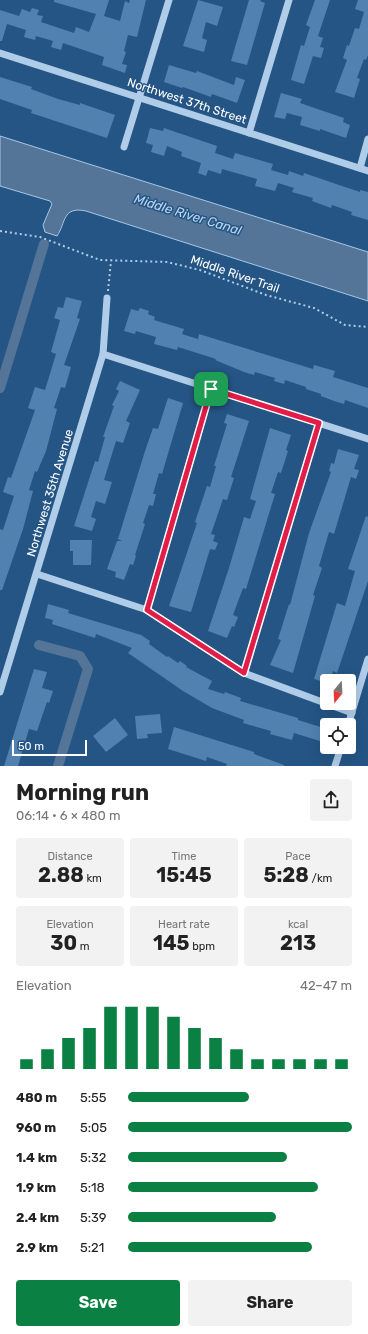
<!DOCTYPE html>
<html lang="en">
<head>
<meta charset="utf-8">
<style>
  :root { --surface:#fff; --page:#f2f2f2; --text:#222; --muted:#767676; --accent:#0b8043 }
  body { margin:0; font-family:Rubik,sans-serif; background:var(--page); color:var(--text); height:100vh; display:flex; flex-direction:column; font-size:15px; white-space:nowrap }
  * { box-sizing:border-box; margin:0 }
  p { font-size:13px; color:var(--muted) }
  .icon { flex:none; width:22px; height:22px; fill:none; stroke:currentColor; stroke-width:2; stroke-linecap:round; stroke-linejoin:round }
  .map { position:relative; height:766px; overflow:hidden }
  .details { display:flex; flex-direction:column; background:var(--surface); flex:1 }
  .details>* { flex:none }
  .needle { width:26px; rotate:198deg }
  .tools { position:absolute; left:320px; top:674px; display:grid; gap:8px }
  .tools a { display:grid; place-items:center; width:36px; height:36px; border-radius:4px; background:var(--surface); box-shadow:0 4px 16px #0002; font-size:20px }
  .scale { position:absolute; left:12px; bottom:10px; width:75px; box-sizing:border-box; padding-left:4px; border:2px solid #fff; border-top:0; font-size:11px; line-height:14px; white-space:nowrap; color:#fff; -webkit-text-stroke:3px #255585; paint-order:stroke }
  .pin { position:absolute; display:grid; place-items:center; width:34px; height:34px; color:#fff; margin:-17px; border-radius:8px; box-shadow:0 2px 6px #0006 }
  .round { display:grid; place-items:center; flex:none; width:42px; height:42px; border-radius:4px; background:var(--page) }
  .overview { display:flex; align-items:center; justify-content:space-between; height:68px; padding:0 16px }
  h1 { font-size:22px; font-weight:700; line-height:30px }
  .figures { display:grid; grid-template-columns:repeat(3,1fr); gap:6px; height:68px; padding:4px 16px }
  .figures div { display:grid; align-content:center; border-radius:4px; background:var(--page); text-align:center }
  .figures b { font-size:20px; font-weight:700 }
  .figures small { font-size:11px; font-weight:400 }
  .figures p { font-size:11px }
  .chart { height:112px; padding:8px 16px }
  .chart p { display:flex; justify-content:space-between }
  .chart svg { width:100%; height:72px; margin-top:4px; stroke:var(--accent); stroke-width:6 }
  .cta { display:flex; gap:8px; margin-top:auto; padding:8px 16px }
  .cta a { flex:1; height:46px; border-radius:4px; background:var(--accent); color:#fff; font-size:16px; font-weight:700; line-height:46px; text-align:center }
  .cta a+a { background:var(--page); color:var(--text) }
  ul { padding:0 16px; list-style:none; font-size:13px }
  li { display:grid; grid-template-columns:64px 48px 1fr; align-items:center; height:30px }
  li i { height:10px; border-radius:5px; background:var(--accent) }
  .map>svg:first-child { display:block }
  .water { fill:#547597; stroke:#a3c8e9 }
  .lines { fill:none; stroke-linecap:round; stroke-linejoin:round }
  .canal { stroke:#547597; stroke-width:10 }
  .building { fill:#5181af }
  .path { stroke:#afcce8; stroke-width:2; stroke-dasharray:2 3; stroke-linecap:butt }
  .minor { stroke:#afcce8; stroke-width:7 }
  .route-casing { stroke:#fff; stroke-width:8 }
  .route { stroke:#e11d48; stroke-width:5 }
  .labels { text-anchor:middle; stroke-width:3; stroke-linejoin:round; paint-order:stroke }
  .street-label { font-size:12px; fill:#fff; stroke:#255585 }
  .water-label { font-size:13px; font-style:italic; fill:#bad6f0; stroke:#255585 }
</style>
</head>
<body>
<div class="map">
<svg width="368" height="766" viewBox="0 0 368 766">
  <rect width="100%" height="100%" fill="#255585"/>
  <path class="water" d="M0 136 368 252V301L86 211C62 206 66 223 57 236L45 232 43 225 52 204 50 201 0 186Z"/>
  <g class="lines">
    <g class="canal">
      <polyline points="0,388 44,244"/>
      <polyline points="39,645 80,656 88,669 58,766"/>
    </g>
  </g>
  <g class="building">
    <polygon points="54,0 109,0 104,16 120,21 125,1 129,3 130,0 146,0 137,37 128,35 124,51 126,52 122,64 127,65 125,73 102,65 104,57 63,43 61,50 51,47 53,41 36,36 35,40 24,37 26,30 7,24 2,41 0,41 0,10 19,16 22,9 30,12 32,8 39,10 37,15 43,16 41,22 74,33 76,27 89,32 96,14 54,2"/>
    <polygon points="198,0 223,7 217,26 206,22 202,38 207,40 204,52 183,46"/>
    <polygon points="249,0 261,0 260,1 265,3 247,65 231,61"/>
    <polygon points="315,0 330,0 318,36 323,38 320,47 324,48 321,58 313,56 304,84 291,80 301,45 304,46 310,27 306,25"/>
    <polygon points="358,0 368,0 368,55 366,60 364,59 357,78 360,79 354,98 335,92 347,60 343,58 347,45 349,46 355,28 359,29 364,12 355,9"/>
    <polygon points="169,65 196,73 197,71 234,85 236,77 245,80 237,103 212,94 211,97 183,87 182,88 164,82"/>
    <polygon points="0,77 32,87 31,89 58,99 80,105 80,103 115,115 107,138 31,113 32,110 0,99"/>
    <polygon points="281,93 302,99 300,103 344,118 343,122 350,125 346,138 320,129 320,131 300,125 302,117 287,113 285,119 274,117"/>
    <polygon points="150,128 163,131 164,128 217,146 215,153 233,159 235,153 273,164 271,170 288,175 289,171 303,176 304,173 339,185 360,192 360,190 368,192 368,220 351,215 352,212 332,205 331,208 312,201 313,198 292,192 294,188 278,183 275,191 255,186 257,179 222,169 221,174 208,170 206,176 198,173 201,163 181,156 182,152 167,146 164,156 151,152 153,145 146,143"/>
    <polygon points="66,297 82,301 77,318 80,319 64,365 71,367 65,388 61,387 54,408 57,409 46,451 37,472 35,471 29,490 33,491 23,529 2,590 0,590 0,529 3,530 14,496 3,492 8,477 11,478 35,410 28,408 35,387 45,390 56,354 51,352 60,320 54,318 58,307 63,308"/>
    <polygon points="140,308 149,311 148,314 155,317 154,320 184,329 182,334 198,339 199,334 313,369 314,365 335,371 333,377 368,388 368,408 345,400 344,404 334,401 321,396 321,394 306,389 306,387 285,380 284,384 274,381 275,378 255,372 254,375 244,372 215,360 216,359 178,347 177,350 154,344 156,337 136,331 135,334 124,331 131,309 138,311"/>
    <polygon points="120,381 140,390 126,421 130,423 123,443 116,441 104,480 112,482 105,504 96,501 91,517 96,519 92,531 74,526 95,461 98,462 105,437 103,437 114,406 112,405 119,391 116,389"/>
    <polygon points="168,398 183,403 162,474 159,473 153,494 156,494 153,506 149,505 143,523 145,524 135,555 136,556 133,565 130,564 124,580 115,577 116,572 107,569 117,541 122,541 118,539 145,451 153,428 158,429"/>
    <polygon points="227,414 249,421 231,477 234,478 227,500 223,499 211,534 215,535 213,541 218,543 215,550 210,549 191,612 169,606 197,523 195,522 207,486 210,487 216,466 214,466 227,424 224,423"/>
    <polygon points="270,428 291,435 286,450 288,451 281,473 278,472 271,493 275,494 246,589 243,588 233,615 238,617 234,627 232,626 227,638 208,631 229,568 244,517 250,519 256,501 250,499"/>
    <polygon points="338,449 359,455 354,469 359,470 356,479 351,477 334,534 329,532 319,566 322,568 313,595 315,596 293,673 270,665 281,640 278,639 289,604 290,605 309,533 331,472 329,471 331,463 334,464"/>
    <polygon points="366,516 368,517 368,581 337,673 333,671 330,681 327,681 327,683 314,679 337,603 345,606 355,571 348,569"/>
    <polygon points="70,540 92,540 91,565 73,565 73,551 70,551"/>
    <polygon points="48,604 69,610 68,613 141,635 150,641 149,644 167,657 168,656 178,663 180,661 187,666 186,667 212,681 208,689 224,694 225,692 241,698 240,701 298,718 298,720 327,729 323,742 294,733 292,740 270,734 271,731 243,723 244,720 212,708 183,691 128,653 132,648 96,634 95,638 52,624 53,620 45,618"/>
    <polygon points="34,669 47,672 42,688 53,691 49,703 47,702 37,731 29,729 18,766 4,766"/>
    <polygon points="160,714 162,733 147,734 148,738 137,739 135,716"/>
    <polygon points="115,718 128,735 106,752 93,736"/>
    <polygon points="174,727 254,752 254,754 284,765 284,766 226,766 227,764 207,757 206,761 168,749"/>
  </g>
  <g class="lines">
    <g class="path">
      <polyline points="0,231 40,237 100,260 167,262 200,270 266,295 314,308 345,325 368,327"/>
      <polyline points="108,291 111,261"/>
    </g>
    <g class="minor">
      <polyline points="0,53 368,171"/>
      <polyline points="249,133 289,0"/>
      <polyline points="124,147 169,0"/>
      <polyline points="360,168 368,139"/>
      <polyline points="103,354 368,439"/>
      <polyline points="37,574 147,610 244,673 352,713"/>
      <polyline points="147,610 211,389"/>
      <polyline points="244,673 319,423"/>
      <polyline points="0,692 103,354 107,298"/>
      <polyline points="348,725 368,659"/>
      <polyline points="335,766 341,747"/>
    </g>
  </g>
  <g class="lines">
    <g class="route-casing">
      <polygon id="route" points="211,389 319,423 244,673 147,610"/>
    </g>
    <use href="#route" class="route"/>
  </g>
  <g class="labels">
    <g class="street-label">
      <text transform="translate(187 101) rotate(18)" y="4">Northwest 37th Street</text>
      <text transform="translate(235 274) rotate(19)" y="4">Middle River Trail</text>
      <text transform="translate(50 493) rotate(-73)" y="4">Northwest 35th Avenue</text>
    </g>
    <g class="water-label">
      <text transform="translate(188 214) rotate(17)" y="5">Middle River Canal</text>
    </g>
  </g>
</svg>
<div class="tools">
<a><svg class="needle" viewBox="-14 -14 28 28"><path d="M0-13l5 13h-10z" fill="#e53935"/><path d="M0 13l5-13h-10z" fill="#767676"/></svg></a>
<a><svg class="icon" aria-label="locate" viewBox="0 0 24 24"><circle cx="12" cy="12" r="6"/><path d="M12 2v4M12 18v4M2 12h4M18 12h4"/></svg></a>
</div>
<div class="scale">50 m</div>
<div class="pin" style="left:211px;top:389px;background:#1e9e55"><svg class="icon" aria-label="arrive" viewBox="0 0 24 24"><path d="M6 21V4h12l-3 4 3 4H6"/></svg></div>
</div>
<section class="details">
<div class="overview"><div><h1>Morning run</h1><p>06:14 · 6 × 480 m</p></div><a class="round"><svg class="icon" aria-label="share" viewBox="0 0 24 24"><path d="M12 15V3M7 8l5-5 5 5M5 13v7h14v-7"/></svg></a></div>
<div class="figures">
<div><p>Distance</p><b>2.88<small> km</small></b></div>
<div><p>Time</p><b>15:45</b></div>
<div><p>Pace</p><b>5:28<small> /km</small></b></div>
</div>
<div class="figures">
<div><p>Elevation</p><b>30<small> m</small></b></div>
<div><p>Heart rate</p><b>145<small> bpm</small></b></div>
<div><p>kcal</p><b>213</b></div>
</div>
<div class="chart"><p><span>Elevation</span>42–47 m</p>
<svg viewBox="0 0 160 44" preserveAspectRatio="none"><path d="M5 44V38M15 44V32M25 44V25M35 44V19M45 44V6M55 44V6M65 44V6M75 44V12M85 44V19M95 44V25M105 44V32M115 44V38M125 44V38M135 44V38M145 44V38M155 44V38"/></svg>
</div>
<ul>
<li><b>480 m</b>5:55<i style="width:54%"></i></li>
<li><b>960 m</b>5:05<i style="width:100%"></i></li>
<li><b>1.4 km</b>5:32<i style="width:71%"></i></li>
<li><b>1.9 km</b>5:18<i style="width:85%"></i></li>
<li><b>2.4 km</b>5:39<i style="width:66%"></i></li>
<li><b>2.9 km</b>5:21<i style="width:82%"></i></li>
</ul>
<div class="cta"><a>Save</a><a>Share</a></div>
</section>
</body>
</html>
